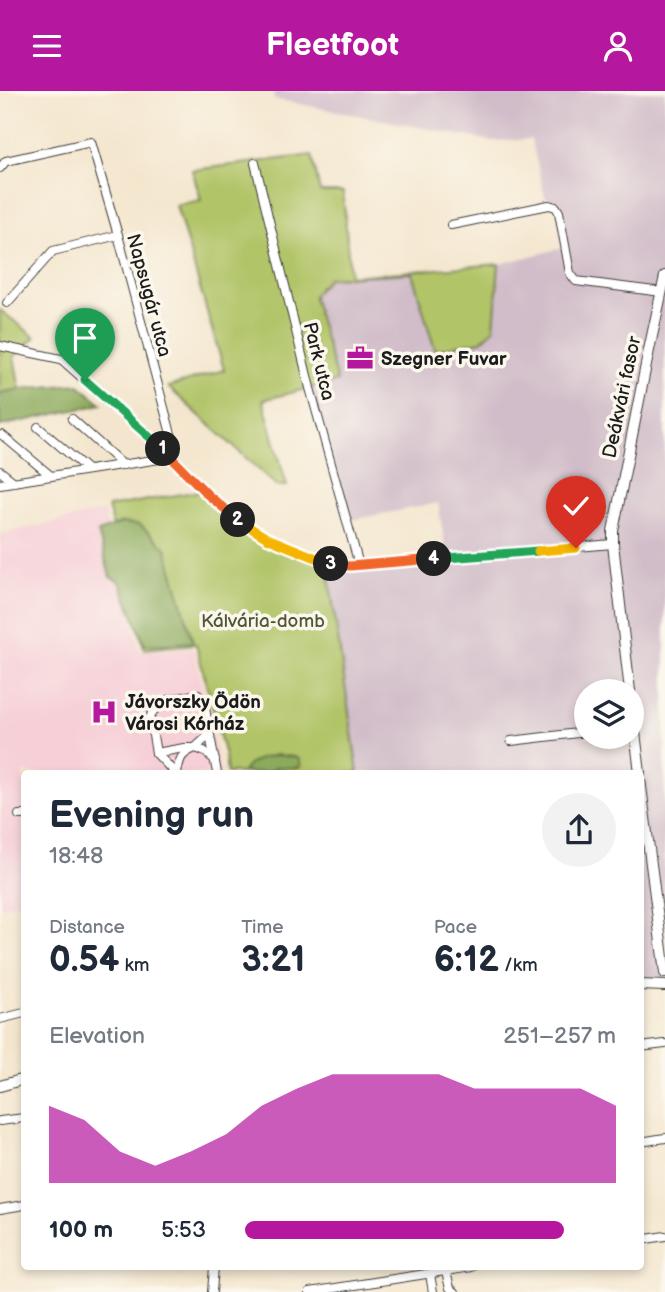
<!DOCTYPE html>
<html lang="en">
<head>
<meta charset="utf-8">
<style>
  :root { --surface:#fff; --page:#f2f2f3; --text:#1f2937; --muted:#747a83; --accent:#b5179e }
  body { margin:0; font-family:"Balsamiq Sans",sans-serif; background:var(--page); color:var(--text); height:100vh; display:flex; flex-direction:column; font-size:26px; white-space:nowrap }
  * { box-sizing:border-box; margin:0 }
  p { font-size:23px; color:var(--muted) }
  .icon { flex:none; width:38px; height:38px; fill:none; stroke:currentColor; stroke-width:2; stroke-linecap:round; stroke-linejoin:round }
  .map { position:relative; flex:1; overflow:hidden }
  .drawer { position:absolute; left:21px; top:679px; width:623px; height:500px; display:flex; flex-direction:column; background:var(--surface); border-radius:7px; box-shadow:0 4px 10px #0003 }
  .drawer>* { flex:none }
  .controls { position:absolute; left:574px; top:588px; display:grid; gap:14px }
  .controls a { display:grid; place-items:center; width:70px; height:70px; border-radius:50%; background:var(--surface); box-shadow:0 4px 10px #0003; font-size:35px }
  .pin { position:absolute; display:grid; place-items:center; width:60px; height:60px; color:#fff; margin:-72px -30px; border-radius:50% 50% 50% 0; rotate:-45deg; box-shadow:0 0 7px #0007 }
  .pin .icon { rotate:45deg }
  .km { position:absolute; width:35px; height:35px; margin:-18px; border-radius:50%; background:#222; color:#fff; font-size:19px; line-height:35px; text-align:center }
  .round { display:grid; place-items:center; flex:none; width:74px; height:74px; border-radius:37px; background:var(--page) }
  .headline { display:flex; align-items:center; justify-content:space-between; height:119px; padding:0 28px }
  h1 { font-size:38px; font-weight:600; line-height:52px }
  .figures { display:grid; grid-template-columns:repeat(3,1fr); gap:10px; height:119px; padding:7px 28px }
  .figures div { display:grid; align-content:center }
  .figures b { font-size:35px; font-weight:600 }
  .figures small { font-size:19px; font-weight:400 }
  .figures p { font-size:19px }
  .chart { height:196px; padding:14px 28px }
  .chart p { display:flex; justify-content:space-between }
  .chart svg { width:100%; height:126px; margin-top:7px; fill:var(--accent); opacity:.7 }
  ul { padding:0 28px; list-style:none; font-size:23px }
  li { display:grid; grid-template-columns:112px 84px 1fr; align-items:center; height:52px }
  li i { height:18px; border-radius:9px; background:var(--accent) }
  header { display:flex; justify-content:space-between; align-items:center; height:91px; padding:0 28px; background:var(--accent); color:#fff; font-size:32px; font-weight:600 }
  .map>svg:first-child { display:block }
  .built { fill:#f6cfd7 }
  .industrial { fill:#d1bdc9; fill-rule:evenodd }
  .green { fill:#b1c467; stroke:#667042; stroke-width:2 }
  .forest { fill:#8caa5c; stroke:#54633c; stroke-width:2 }
  .lines { fill:none; stroke-linecap:round; stroke-linejoin:round }
  .minor-casing { stroke:#3c3a37; stroke-width:10 }
  .tertiary-casing { stroke:#3c3a37; stroke-width:12 }
  .minor { stroke:#fff; stroke-width:8 }
  .tertiary { stroke:#fff; stroke-width:10 }
  .split-1-casing { stroke:#fff; stroke-width:14 }
  .split-2-casing { stroke:#fff; stroke-width:14 }
  .split-3-casing { stroke:#fff; stroke-width:14 }
  .split-4-casing { stroke:#fff; stroke-width:14 }
  .split-5-casing { stroke:#fff; stroke-width:14 }
  .split-6-casing { stroke:#fff; stroke-width:14 }
  .split-1 { stroke:#22a559; stroke-width:9 }
  .split-2 { stroke:#f0652b; stroke-width:9 }
  .split-3 { stroke:#f5b400; stroke-width:9 }
  .split-4 { stroke:#f0652b; stroke-width:9 }
  .split-5 { stroke:#22a559; stroke-width:9 }
  .split-6 { stroke:#f5b400; stroke-width:9 }
  .labels { text-anchor:middle; stroke-width:7; stroke-linejoin:round; paint-order:stroke }
  .street-label { font-size:19px; fill:#1c1c1c; stroke:#fbf7ec }
  .poi-label { font-size:19px; font-weight:bold; fill:#1c1c1c; stroke:#fbf7ec; text-anchor:start }
  .park-label { font-size:19px; fill:#505736; stroke:#fbf7ec }
</style>
</head>
<body>
<header><svg class="icon" aria-label="menu" viewBox="0 0 24 24"><path d="M4 6h16M4 12h16M4 18h16"/></svg>Fleetfoot<svg class="icon" aria-label="person" viewBox="0 0 24 24"><circle cx="12" cy="8" r="4"/><path d="M4 21q1-7 8-7t8 7"/></svg></header>
<div class="map">
<svg width="665" height="1201" viewBox="0 0 665 1201">
  <rect width="100%" height="100%" fill="#fbf7ec"/>
  <filter id="ink" filterUnits="userSpaceOnUse"><feTurbulence type="fractalNoise" baseFrequency=".0143" numOctaves="2"/><feDisplacementMap in="SourceGraphic" scale="14" xChannelSelector="R" yChannelSelector="G"/><feConvolveMatrix kernelMatrix="1 2 1 2 8 2 1 2 1" color-interpolation-filters="sRGB"/></filter>
  <filter id="wash" filterUnits="userSpaceOnUse"><feTurbulence type="fractalNoise" baseFrequency=".00686" numOctaves="4" result="noise"/><feDisplacementMap in="SourceGraphic" scale="28" xChannelSelector="R" yChannelSelector="G"/><feGaussianBlur stdDeviation="1.57" result="paint"/><feColorMatrix in="noise" values="0 0 0 0 0 0 0 0 0 0 0 0 0 0 0 0 0 1.4 0 .05"/><feComposite in="paint" operator="in"/></filter>
  <g filter="url(#wash)">
    <rect width="100%" height="100%" fill="#f4e6ce"/>
    <polygon class="built" points="104,420 140,560 194,558 221,682 24,682 24,810 0,816 0,443"/>
    <path class="industrial" d="M275 0H665V888L651 890 641 887 640 682H358L327 472 447 469 438 412 352 429 308 297 337 289 313 205 328 187 412 182 435 258 494 237 499 173 562 157 556 113 545 106 531 48 492 50 273 8ZM586 600H632V646H586Z"/>
    <g class="green">
      <polygon points="312,64 320,101 343,101 350,185 499,173 494,238 481,250 435,259 412,182 328,187 313,205 337,290 263,309 287,395 277,395 168,296 224,279 176,114 201,109 192,79"/>
      <polygon points="0,219 35,246 14,266 20,298 0,302"/>
      <path d="M199 400C212 411 223 424 236 434 263 455 295 465 327 472L358 682H227L225 665 196 553 144 558 108 416Z"/>
    </g>
    <g class="forest">
      <polygon points="78,293 102,313 0,335 0,302 20,298"/>
      <polygon points="122,432 140,434 166,457 193,551 145,554 120,491 110,486 98,441"/>
      <path d="M277 664 294 666 299 668 301 675 297 677 277 676 266 682H243C249 668 263 667 277 664Z"/>
    </g>
  </g>
  <g filter="url(#ink)">
    <g class="lines">
      <g class="minor-casing">
        <g id="minor">
          <polyline points="255,72 310,297 359,474"/>
          <polyline points="0,77 6,70 91,51 118,144 175,358 172,366"/>
          <polyline points="451,134 549,114 556,116 559,121 570,182 576,190 662,201"/>
          <polyline points="7,212 53,160 118,144"/>
          <polyline points="0,255 61,268 172,366 208,404 240,430 267,447 311,466 330,473 350,475 613,453"/>
          <polyline points="72,328 123,374"/>
          <polyline points="38,336 88,379"/>
          <polyline points="2,344 51,385"/>
          <polyline points="0,380 14,391"/>
          <polyline points="0,393 172,366"/>
          <polyline points="511,650 586,641"/>
          <polyline points="156,662 184,657 195,657 206,647 209,638"/>
          <polyline points="175,682 156,662 150,627 153,620 169,609 198,603 204,612 217,682"/>
          <path d="M177 682C180 667 180 664 195 657L204 660 215 669"/>
          <polyline points="19,724 24,724"/>
          <polyline points="0,928 24,922"/>
          <polyline points="640,956 665,953"/>
          <polyline points="0,1030 24,1027"/>
          <polyline points="640,1051 665,1047"/>
          <polyline points="0,1118 24,1114"/>
          <polyline points="640,1149 665,1145"/>
          <polyline points="446,1181 450,1197 455,1201"/>
          <polyline points="430,1183 433,1201"/>
          <polyline points="212,1201 214,1176"/>
          <polyline points="310,1201 471,1176"/>
        </g>
      </g>
      <g class="tertiary-casing">
        <g id="tertiary">
          <polyline points="630,600 613,453 613,440 649,259 665,185"/>
          <polyline points="632,617 640,682"/>
          <polyline points="640,688 665,882"/>
          <polyline points="640,894 665,895"/>
          <polyline points="0,995 24,988"/>
        </g>
      </g>
      <use href="#minor" class="minor"/>
      <use href="#tertiary" class="tertiary"/>
    </g>
  </g>
  <g class="lines" filter="url(#ink)">
    <g class="split-1-casing">
      <polyline id="split-1" points="85,289 163,358"/>
    </g>
    <g class="split-2-casing">
      <polyline id="split-2" points="163,358 208,404 238,429"/>
    </g>
    <g class="split-3-casing">
      <polyline id="split-3" points="238,429 267,447 331,473"/>
    </g>
    <g class="split-4-casing">
      <polyline id="split-4" points="331,473 350,475 434,468"/>
    </g>
    <g class="split-5-casing">
      <polyline id="split-5" points="434,468 538,460"/>
    </g>
    <g class="split-6-casing">
      <polyline id="split-6" points="538,460 576,457"/>
    </g>
    <use href="#split-1" class="split-1"/>
    <use href="#split-2" class="split-2"/>
    <use href="#split-3" class="split-3"/>
    <use href="#split-4" class="split-4"/>
    <use href="#split-5" class="split-5"/>
    <use href="#split-6" class="split-6"/>
  </g>
  <defs>
    <g id="office-bare" transform="scale(2.1)"><path d="M-6-3h4V-5.5h4V-3h4V5H-6ZM-1-4.5V-3h2v-1.5ZM-6 0V1H6V0Z" fill="#b5179e" stroke="#fbf7ec" stroke-width="2.5" paint-order="stroke"/></g>
    <g id="hospital-bare" transform="scale(2.1)"><path d="M-5-5h3v3.5h4V-5h3V5h-3V1.5h-4V5h-3Z" fill="#b5179e" stroke="#fbf7ec" stroke-width="2.5" paint-order="stroke"/></g>
  </defs>
  <g fill-rule="evenodd">
    <use href="#office-bare" x="360" y="267"/>
    <use href="#hospital-bare" x="104" y="621"/>
  </g>
  <g class="labels">
    <g class="street-label">
      <text transform="translate(150 204) rotate(75)" y="7">Napsugár utca</text>
      <text transform="translate(320 270) rotate(76)" y="7">Park utca</text>
      <text transform="translate(621 306) rotate(-78)" y="7">Deákvári fasor</text>
    </g>
    <g class="poi-label">
      <text x="381" y="274">Szegner Fuvar</text>
      <text x="125" y="617">Jávorszky Ödön<tspan x="125" dy="22">Városi Kórház</tspan></text>
    </g>
    <g class="park-label">
      <text x="263" y="536">Kálvária-domb</text>
    </g>
  </g>
</svg>
<div class="controls">
<a><svg class="icon" aria-label="layers" viewBox="0 0 24 24"><path d="M12 4l9 5-9 5-9-5zM3 14l9 5 9-5"/></svg></a>
</div>
<div class="pin" style="left:85px;top:289px;background:#1e9e55"><svg class="icon" aria-label="arrive" viewBox="0 0 24 24"><path d="M6 21V4h12l-3 4 3 4H6"/></svg></div>
<div class="pin" style="left:576px;top:457px;background:#d93025"><svg class="icon" aria-label="check" viewBox="0 0 24 24"><path d="M5 12l5 5 9-10"/></svg></div>
<b class="km" style="left:163px;top:358px">1</b>
<b class="km" style="left:238px;top:429px">2</b>
<b class="km" style="left:331px;top:473px">3</b>
<b class="km" style="left:434px;top:468px">4</b>
<section class="drawer">
<div class="headline"><div><h1>Evening run</h1><p>18:48</p></div><a class="round"><svg class="icon" aria-label="share" viewBox="0 0 24 24"><path d="M12 15V3M7 8l5-5 5 5M5 13v7h14v-7"/></svg></a></div>
<div class="figures">
<div><p>Distance</p><b>0.54<small> km</small></b></div>
<div><p>Time</p><b>3:21</b></div>
<div><p>Pace</p><b>6:12<small> /km</small></b></div>
</div>
<div class="chart"><p><span>Elevation</span>251–257 m</p>
<svg viewBox="0 0 160 44" preserveAspectRatio="none"><path d="M0 44V17L10 22L20 33L30 38L40 33L50 27L60 17L70 11L80 6L90 6L100 6L110 6L120 11L130 11L140 11L150 11L160 17V44z"/></svg>
</div>
<ul>
<li><b>100 m</b>5:53<i style="width:86%"></i></li>
</ul>
</section>
</div>
</body>
</html>
